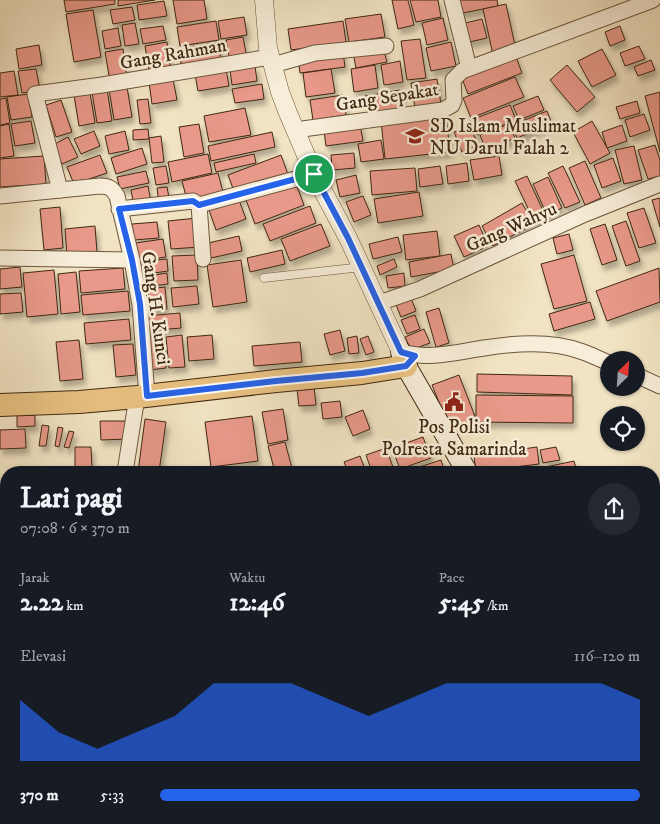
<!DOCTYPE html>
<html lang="id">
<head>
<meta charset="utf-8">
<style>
  :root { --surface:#171b24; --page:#242831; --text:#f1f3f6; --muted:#9ea1a6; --accent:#2563eb }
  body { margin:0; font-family:"IM FELL DW Pica",serif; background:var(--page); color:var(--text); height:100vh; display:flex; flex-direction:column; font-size:19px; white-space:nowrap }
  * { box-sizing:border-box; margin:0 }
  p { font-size:16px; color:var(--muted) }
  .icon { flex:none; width:28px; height:28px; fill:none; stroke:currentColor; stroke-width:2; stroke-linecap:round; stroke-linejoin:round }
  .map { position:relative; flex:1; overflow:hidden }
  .sheet { position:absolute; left:0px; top:466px; width:660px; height:359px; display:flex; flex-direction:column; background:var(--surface); border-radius:20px 20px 0 0; box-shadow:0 1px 4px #0004 }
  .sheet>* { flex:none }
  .needle { width:32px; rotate:25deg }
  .controls { position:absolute; left:600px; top:351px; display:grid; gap:10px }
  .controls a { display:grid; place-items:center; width:45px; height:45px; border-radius:50%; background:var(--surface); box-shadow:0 1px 4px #0004; font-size:25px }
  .pin { position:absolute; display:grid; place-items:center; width:42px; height:42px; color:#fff; margin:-21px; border:2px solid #fff; border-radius:50%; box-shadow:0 1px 5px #0007 }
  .round { display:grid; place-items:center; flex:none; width:52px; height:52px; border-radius:26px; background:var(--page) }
  .head { display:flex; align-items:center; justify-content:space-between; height:85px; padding:0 20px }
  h1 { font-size:28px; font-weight:700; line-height:38px }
  .metrics { display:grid; grid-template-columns:repeat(3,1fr); gap:8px; height:85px; padding:5px 20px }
  .metrics div { display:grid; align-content:center }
  .metrics b { font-size:25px; font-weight:700 }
  .metrics small { font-size:14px; font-weight:400 }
  .metrics p { font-size:14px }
  .chart { height:140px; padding:10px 20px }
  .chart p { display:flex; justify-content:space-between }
  .chart svg { width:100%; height:90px; margin-top:5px; fill:var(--accent); opacity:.7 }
  ul { padding:0 20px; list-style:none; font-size:16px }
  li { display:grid; grid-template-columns:80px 60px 1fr; align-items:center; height:38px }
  li i { height:12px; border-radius:6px; background:var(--accent) }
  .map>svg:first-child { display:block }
  .building { fill:#e89989; stroke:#402812; filter:url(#shadow) }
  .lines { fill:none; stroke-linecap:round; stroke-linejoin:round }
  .service-casing { stroke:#6c573e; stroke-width:9 }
  .minor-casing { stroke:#6c573e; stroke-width:17 }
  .tertiary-casing { stroke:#6c573e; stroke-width:19 }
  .secondary-casing { stroke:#402812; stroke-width:22 }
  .primary-casing { stroke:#402812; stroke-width:24 }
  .service { stroke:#f7edd8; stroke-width:8 }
  .minor { stroke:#f7edd8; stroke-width:15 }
  .tertiary { stroke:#f7edd8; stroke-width:18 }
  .secondary { stroke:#f7edd8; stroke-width:20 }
  .primary { stroke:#e9c282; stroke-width:22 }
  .route-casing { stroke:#fff; stroke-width:10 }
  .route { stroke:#2563eb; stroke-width:6 }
  .labels { text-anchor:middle; stroke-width:5; stroke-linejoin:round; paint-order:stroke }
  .street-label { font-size:19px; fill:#402812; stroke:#f7edd8 }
  .poi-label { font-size:19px; fill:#402812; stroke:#f7edd8; text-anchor:start }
</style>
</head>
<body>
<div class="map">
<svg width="660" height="824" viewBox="0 0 660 824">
  <defs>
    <filter id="shadow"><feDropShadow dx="3" dy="5.5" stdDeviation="2.5" flood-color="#0004"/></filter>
  </defs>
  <rect width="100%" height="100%" fill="#f2e4c3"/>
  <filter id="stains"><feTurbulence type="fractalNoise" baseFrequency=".004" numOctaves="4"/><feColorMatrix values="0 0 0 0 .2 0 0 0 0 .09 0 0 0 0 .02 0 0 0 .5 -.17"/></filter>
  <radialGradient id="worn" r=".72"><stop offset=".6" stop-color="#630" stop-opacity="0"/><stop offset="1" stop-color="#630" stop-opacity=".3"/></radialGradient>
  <g class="building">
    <polygon points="64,0 115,0 115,4 66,12"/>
    <polygon points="118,0 155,0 118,6"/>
    <polygon points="173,0 204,0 207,19 177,24"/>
    <polygon points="392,0 408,0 414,25 398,29"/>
    <polygon points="410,0 438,0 441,17 416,22"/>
    <polygon points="455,0 497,0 498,6 458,14"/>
    <polygon points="164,1 167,16 139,20 137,5"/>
    <polygon points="506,4 516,50 493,55 483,9"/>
    <polygon points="132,7 135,20 113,24 110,10"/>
    <polygon points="93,10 101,57 74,62 66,14"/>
    <polygon points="381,14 385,37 349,42 345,19"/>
    <polygon points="244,17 247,35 221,39 218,21"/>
    <polygon points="443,18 448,40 427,45 422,23"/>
    <polygon points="482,19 487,38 465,43 461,24"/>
    <polygon points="216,21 219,40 180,46 177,27"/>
    <polygon points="343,21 346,42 291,50 288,29"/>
    <polygon points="135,23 139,44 125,46 122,25"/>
    <polygon points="163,26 166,40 143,44 140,29"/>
    <polygon points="620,26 625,40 610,46 605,32"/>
    <polygon points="118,28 121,46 105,49 102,31"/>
    <polygon points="243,37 247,58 230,61 226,40"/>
    <polygon points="420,39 426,78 407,80 401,41"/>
    <polygon points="167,42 171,73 150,76 145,46"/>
    <polygon points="451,42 456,66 431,71 426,48"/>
    <polygon points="219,44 221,63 182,70 179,50"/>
    <polygon points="39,45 42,65 19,69 16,49"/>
    <polygon points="639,46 645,59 625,66 620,53"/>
    <polygon points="383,47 387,62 356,68 353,53"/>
    <polygon points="123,49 127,79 110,81 105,52"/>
    <polygon points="602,49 616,75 592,87 578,61"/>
    <polygon points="343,52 345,67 300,73 298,58"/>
    <polygon points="515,54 522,73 468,94 461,76"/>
    <polygon points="651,60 655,70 638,76 634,67"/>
    <polygon points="400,61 403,82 384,85 381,65"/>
    <polygon points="375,65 378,88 354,92 351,69"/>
    <polygon points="567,65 595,97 577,112 550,80"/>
    <polygon points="255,66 257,81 232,85 230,70"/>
    <polygon points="36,69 40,90 22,93 18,71"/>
    <polygon points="226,69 229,86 198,91 195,74"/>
    <polygon points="331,69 335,93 306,97 303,73"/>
    <polygon points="14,71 18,95 0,97 0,73"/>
    <polygon points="515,77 524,97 471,118 463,98"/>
    <polygon points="173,79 177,100 152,104 149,82"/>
    <polygon points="437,79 441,104 415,108 411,83"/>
    <polygon points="262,84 264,99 235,103 232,89"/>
    <polygon points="127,87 132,117 114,120 109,89"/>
    <polygon points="107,89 112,121 97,123 92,92"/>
    <polygon points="400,90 403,108 368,113 365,96"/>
    <polygon points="660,92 660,152 645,96"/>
    <polygon points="90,93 95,123 79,126 74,95"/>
    <polygon points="28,94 32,117 11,120 7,97"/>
    <polygon points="343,95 346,115 313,120 310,100"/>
    <polygon points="538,96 544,110 519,120 513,106"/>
    <polygon points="6,98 10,123 0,125 0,99"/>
    <polygon points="148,99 151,123 140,124 137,100"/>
    <polygon points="61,100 72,132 56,137 46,105"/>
    <polygon points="637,101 640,113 620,119 616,107"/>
    <polygon points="510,105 516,120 477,135 471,120"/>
    <polygon points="245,108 251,135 209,142 204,116"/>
    <polygon points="547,111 552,124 517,138 512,125"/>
    <polygon points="446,114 450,152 385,159 381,120"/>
    <polygon points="644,114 650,130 630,137 625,120"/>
    <polygon points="31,121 35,143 15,146 11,124"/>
    <polygon points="592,121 610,153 590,164 573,132"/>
    <polygon points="9,124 14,156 0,158 0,126"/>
    <polygon points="199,124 204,153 184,157 179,127"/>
    <polygon points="360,124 363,141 326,146 324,130"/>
    <polygon points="509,124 515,138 486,150 480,135"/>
    <polygon points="622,125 627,141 607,148 602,132"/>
    <polygon points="470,126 478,145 462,152 454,132"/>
    <polygon points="148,129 149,139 133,140 133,130"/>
    <polygon points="94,131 100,146 81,154 74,139"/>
    <polygon points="125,131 129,150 109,154 105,136"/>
    <polygon points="272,132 275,147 211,161 208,146"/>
    <polygon points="161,136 164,162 152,163 149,138"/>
    <polygon points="68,137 78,157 62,164 53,145"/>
    <polygon points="381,140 384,159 361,162 358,144"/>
    <polygon points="655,145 660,160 660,176 648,179 638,150"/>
    <polygon points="634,146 642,180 624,184 615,150"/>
    <polygon points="142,148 147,164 116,174 111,158"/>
    <polygon points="354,153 355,168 332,170 331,155"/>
    <polygon points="208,154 212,173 172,182 168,162"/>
    <polygon points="254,154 256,163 216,172 214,163"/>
    <polygon points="100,155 107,173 74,184 67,167"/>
    <polygon points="281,155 290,180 239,200 246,219 216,230 209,210 237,199 228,175"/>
    <polygon points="44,156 46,184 0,187 0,159"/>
    <polygon points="499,156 502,175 474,180 470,160"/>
    <polygon points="613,158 621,181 602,188 594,165"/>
    <polygon points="585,161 601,198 585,205 569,168"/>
    <polygon points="467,163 469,181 448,184 446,166"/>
    <polygon points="166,166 169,183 156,185 153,168"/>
    <polygon points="440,166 443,184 420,187 418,169"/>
    <polygon points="563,166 580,202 565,208 548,173"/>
    <polygon points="415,168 417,191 372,195 370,171"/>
    <polygon points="146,171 149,183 120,189 117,177"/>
    <polygon points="218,173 223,192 187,200 182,181"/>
    <polygon points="356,175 360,193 340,197 336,180"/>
    <polygon points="527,176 546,217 535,223 515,181"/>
    <polygon points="548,177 562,208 547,215 533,184"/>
    <polygon points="295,181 304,205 255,224 246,200"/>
    <polygon points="148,186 151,202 134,206 131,190"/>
    <polygon points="167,187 170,203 159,204 157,188"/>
    <polygon points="419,192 423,216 378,223 374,199"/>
    <polygon points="363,196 371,215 354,222 346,202"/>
    <polygon points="660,198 660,227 652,200"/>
    <polygon points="522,203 534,224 493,246 482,226"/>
    <polygon points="310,206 316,223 270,241 263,224"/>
    <polygon points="60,207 63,248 44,250 40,209"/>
    <polygon points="644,208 656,243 639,248 627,213"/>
    <polygon points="197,218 200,247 171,249 168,221"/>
    <polygon points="626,221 640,261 626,266 612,226"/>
    <polygon points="157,222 159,238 134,240 132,224"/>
    <polygon points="321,224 330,246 290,261 281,239"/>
    <polygon points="605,224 617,260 602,265 590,229"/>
    <polygon points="479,225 488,246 464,257 454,236"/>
    <polygon points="95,226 97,252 67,255 65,229"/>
    <polygon points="437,231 440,256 406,260 403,235"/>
    <polygon points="569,234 573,250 557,254 553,238"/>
    <polygon points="239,236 242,251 211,258 208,243"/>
    <polygon points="398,237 402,252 373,259 369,244"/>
    <polygon points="163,239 166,257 139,261 136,243"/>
    <polygon points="282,250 285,264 250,272 247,258"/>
    <polygon points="451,254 454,269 411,277 409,262"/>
    <polygon points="197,255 198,280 174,281 172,256"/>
    <polygon points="574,255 587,301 554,309 541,264"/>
    <polygon points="167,259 168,271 140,275 138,262"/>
    <polygon points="394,259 397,267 380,275 377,266"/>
    <polygon points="241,260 247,302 213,307 207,265"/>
    <polygon points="20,267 22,287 0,289 0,269"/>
    <polygon points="123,268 125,289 81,293 79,271"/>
    <polygon points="659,268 660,302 607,321 596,291"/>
    <polygon points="54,270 58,314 27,317 23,273"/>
    <polygon points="76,272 80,312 61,314 58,274"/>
    <polygon points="167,273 168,284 143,287 142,277"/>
    <polygon points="404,273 405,286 388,288 386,276"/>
    <polygon points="197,286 199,304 173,307 171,288"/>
    <polygon points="165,287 167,309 150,311 148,289"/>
    <polygon points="128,291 130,311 83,315 81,295"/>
    <polygon points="21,293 23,312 0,314 0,294"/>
    <polygon points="411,298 416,311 401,317 396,305"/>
    <polygon points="590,302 595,319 554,331 549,314"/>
    <polygon points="439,308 449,343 436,347 426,312"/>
    <polygon points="180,313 181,328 148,331 146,316"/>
    <polygon points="415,315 420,329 407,334 401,320"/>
    <polygon points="129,319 131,340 86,344 84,323"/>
    <polygon points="424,329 430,343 411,350 405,337"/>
    <polygon points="340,330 345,351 330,355 324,334"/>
    <polygon points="182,335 185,367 169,368 166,337"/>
    <polygon points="212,335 214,359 189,361 187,337"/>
    <polygon points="164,336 166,368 149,370 146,338"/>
    <polygon points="357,336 359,353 349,354 347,338"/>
    <polygon points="368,336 374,352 366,355 360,339"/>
    <polygon points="79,340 83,379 60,381 56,342"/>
    <polygon points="300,342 302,362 254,366 252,346"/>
    <polygon points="133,344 136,375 116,377 113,345"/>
    <polygon points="477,374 572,376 572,395 477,392"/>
    <polygon points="459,375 476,419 450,429 432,385"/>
    <polygon points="314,387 316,405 299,406 297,389"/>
    <polygon points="476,395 573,396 573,423 476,422"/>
    <polygon points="340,401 342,417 323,419 321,403"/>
    <polygon points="283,409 288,440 268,444 262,412"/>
    <polygon points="363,410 370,429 353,436 345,417"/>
    <polygon points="17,415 35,415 35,426 17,427"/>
    <polygon points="252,416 258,461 211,467 205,422"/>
    <polygon points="145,419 166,422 159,472 138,472"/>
    <polygon points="100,421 128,421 128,439 101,440"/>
    <polygon points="42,425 49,426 46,446 39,446"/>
    <polygon points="58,427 63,428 59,447 55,446"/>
    <polygon points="25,429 26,448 0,449 0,430"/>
    <polygon points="69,431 74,432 69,448 64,447"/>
    <polygon points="423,437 431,458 400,469 392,448"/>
    <polygon points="285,442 293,472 275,472 268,446"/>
    <polygon points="75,447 91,447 92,469 75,469"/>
    <polygon points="537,447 539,464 476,472 474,456"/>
    <polygon points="556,447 560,460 543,463 540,450"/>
    <polygon points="386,448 394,470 386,472 372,472 366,455"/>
    <polygon points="360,456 366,472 348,472 344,462"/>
    <polygon points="441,460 445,472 404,472"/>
    <polygon points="574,461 577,472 522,472"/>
    <polygon points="0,519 6,520 6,531 0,530"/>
    <rect x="0" y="565" width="6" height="20"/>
    <polygon points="660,644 660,685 654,687 654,645"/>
    <polygon points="26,819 54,819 53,824 25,824"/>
    <polygon points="86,819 118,819 118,824 85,824"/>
    <polygon points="126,819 139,819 138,824 126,824"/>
    <polygon points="148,819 174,819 173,824 147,824"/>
    <polygon points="547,819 590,819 590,824 547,822"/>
  </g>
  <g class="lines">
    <g class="service-casing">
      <g id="service">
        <polyline points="264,278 362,267"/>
        <polyline points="654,688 660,688"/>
        <polyline points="487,819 505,824"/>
      </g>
    </g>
    <g class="minor-casing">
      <g id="minor">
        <polyline points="452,0 469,68"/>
        <polyline points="273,65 315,53 386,46"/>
        <polyline points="295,130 443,110 452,105 454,100 453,80 462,71 653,0"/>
        <polyline points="60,190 35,94 102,85 270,57"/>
        <path d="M0 196 100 186C109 186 112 188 117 196L132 260 140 305 147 396"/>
        <polyline points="199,205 314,174"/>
        <polyline points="119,209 193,201 199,205 203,259"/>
        <polyline points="0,258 132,260"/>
        <polyline points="379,303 420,289 585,214 660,184"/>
        <path d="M401 352C429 360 456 352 484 348 515 343 551 340 580 351 590 354 599 359 609 363"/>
        <polyline points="636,375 660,386"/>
        <polyline points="125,472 137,397"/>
        <polyline points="0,557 6,557"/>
        <polyline points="0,638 6,638"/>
        <polyline points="0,773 6,774"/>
        <polyline points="309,819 340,824"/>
      </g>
    </g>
    <g class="tertiary-casing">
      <polyline id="tertiary" points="264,0 268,48 280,92 288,113 314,174 348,238 401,352"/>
    </g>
    <g class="secondary-casing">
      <g id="secondary">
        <polyline points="401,352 406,366 467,472"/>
        <polyline points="651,819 653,824"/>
      </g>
    </g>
    <g class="primary-casing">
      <polyline id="primary" points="0,405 79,402 137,397 276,381 362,373 406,366"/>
    </g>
    <use href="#service" class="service"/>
    <use href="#minor" class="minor"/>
    <use href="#tertiary" class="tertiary"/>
    <use href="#secondary" class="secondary"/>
    <use href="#primary" class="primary"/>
  </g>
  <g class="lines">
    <g class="route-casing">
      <polygon id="route" points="314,174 348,238 401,352 415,356 406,366 362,373 276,381 147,396 140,304 132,260 119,209 193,201 199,205"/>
    </g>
    <use href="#route" class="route"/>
  </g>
  <defs>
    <g id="school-bare" transform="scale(1.5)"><path d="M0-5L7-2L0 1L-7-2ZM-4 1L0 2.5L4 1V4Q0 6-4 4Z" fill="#8f2418" stroke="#f7edd8" stroke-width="2.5" paint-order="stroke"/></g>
    <g id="civic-bare" transform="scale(1.5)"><path d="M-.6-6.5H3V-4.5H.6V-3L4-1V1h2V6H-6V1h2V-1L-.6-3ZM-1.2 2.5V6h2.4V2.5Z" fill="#8f2418" stroke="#f7edd8" stroke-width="2.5" paint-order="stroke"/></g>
  </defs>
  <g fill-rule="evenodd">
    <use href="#school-bare" x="415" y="136"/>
    <use href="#civic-bare" x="454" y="402"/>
  </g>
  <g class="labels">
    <g class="street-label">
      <text transform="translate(173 53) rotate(-10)" y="7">Gang Rahman</text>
      <text transform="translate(387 96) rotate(-9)" y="7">Gang Sepakat</text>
      <text transform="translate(511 226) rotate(-24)" y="7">Gang Wahyu</text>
      <text transform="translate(157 308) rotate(82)" y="7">Gang H. Kunci</text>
    </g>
    <g class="poi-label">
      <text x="430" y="132">SD Islam Muslimat<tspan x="430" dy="22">NU Darul Falah 2</tspan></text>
      <text x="454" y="433" text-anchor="middle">Pos Polisi<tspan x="454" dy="22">Polresta Samarinda</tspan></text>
    </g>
  </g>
  <rect width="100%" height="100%" filter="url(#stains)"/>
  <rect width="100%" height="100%" fill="url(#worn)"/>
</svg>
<div class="controls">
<a><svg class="needle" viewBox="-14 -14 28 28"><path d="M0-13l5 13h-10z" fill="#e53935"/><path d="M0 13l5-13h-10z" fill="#9ea1a6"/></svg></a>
<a><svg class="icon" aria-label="locate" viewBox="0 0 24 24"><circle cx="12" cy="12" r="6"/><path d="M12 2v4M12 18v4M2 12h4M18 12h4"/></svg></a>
</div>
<div class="pin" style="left:314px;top:174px;background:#1e9e55"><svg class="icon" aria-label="arrive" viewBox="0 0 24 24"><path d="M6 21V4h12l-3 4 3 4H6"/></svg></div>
<section class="sheet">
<div class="head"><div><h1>Lari pagi</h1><p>07:08 · 6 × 370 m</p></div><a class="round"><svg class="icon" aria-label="share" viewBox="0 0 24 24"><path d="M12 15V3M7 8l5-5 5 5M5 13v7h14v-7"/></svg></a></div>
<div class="metrics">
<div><p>Jarak</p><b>2.22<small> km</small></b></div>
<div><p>Waktu</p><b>12:46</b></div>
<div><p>Pace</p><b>5:45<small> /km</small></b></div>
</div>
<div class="chart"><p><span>Elevasi</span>116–120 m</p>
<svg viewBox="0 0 160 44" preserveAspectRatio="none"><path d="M0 44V14L10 30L20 38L30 30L40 22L50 6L60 6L70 6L80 14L90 22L100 14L110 6L120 6L130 6L140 6L150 6L160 14V44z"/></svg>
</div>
<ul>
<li><b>370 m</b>5:33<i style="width:100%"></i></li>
</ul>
</section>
</div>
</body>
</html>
